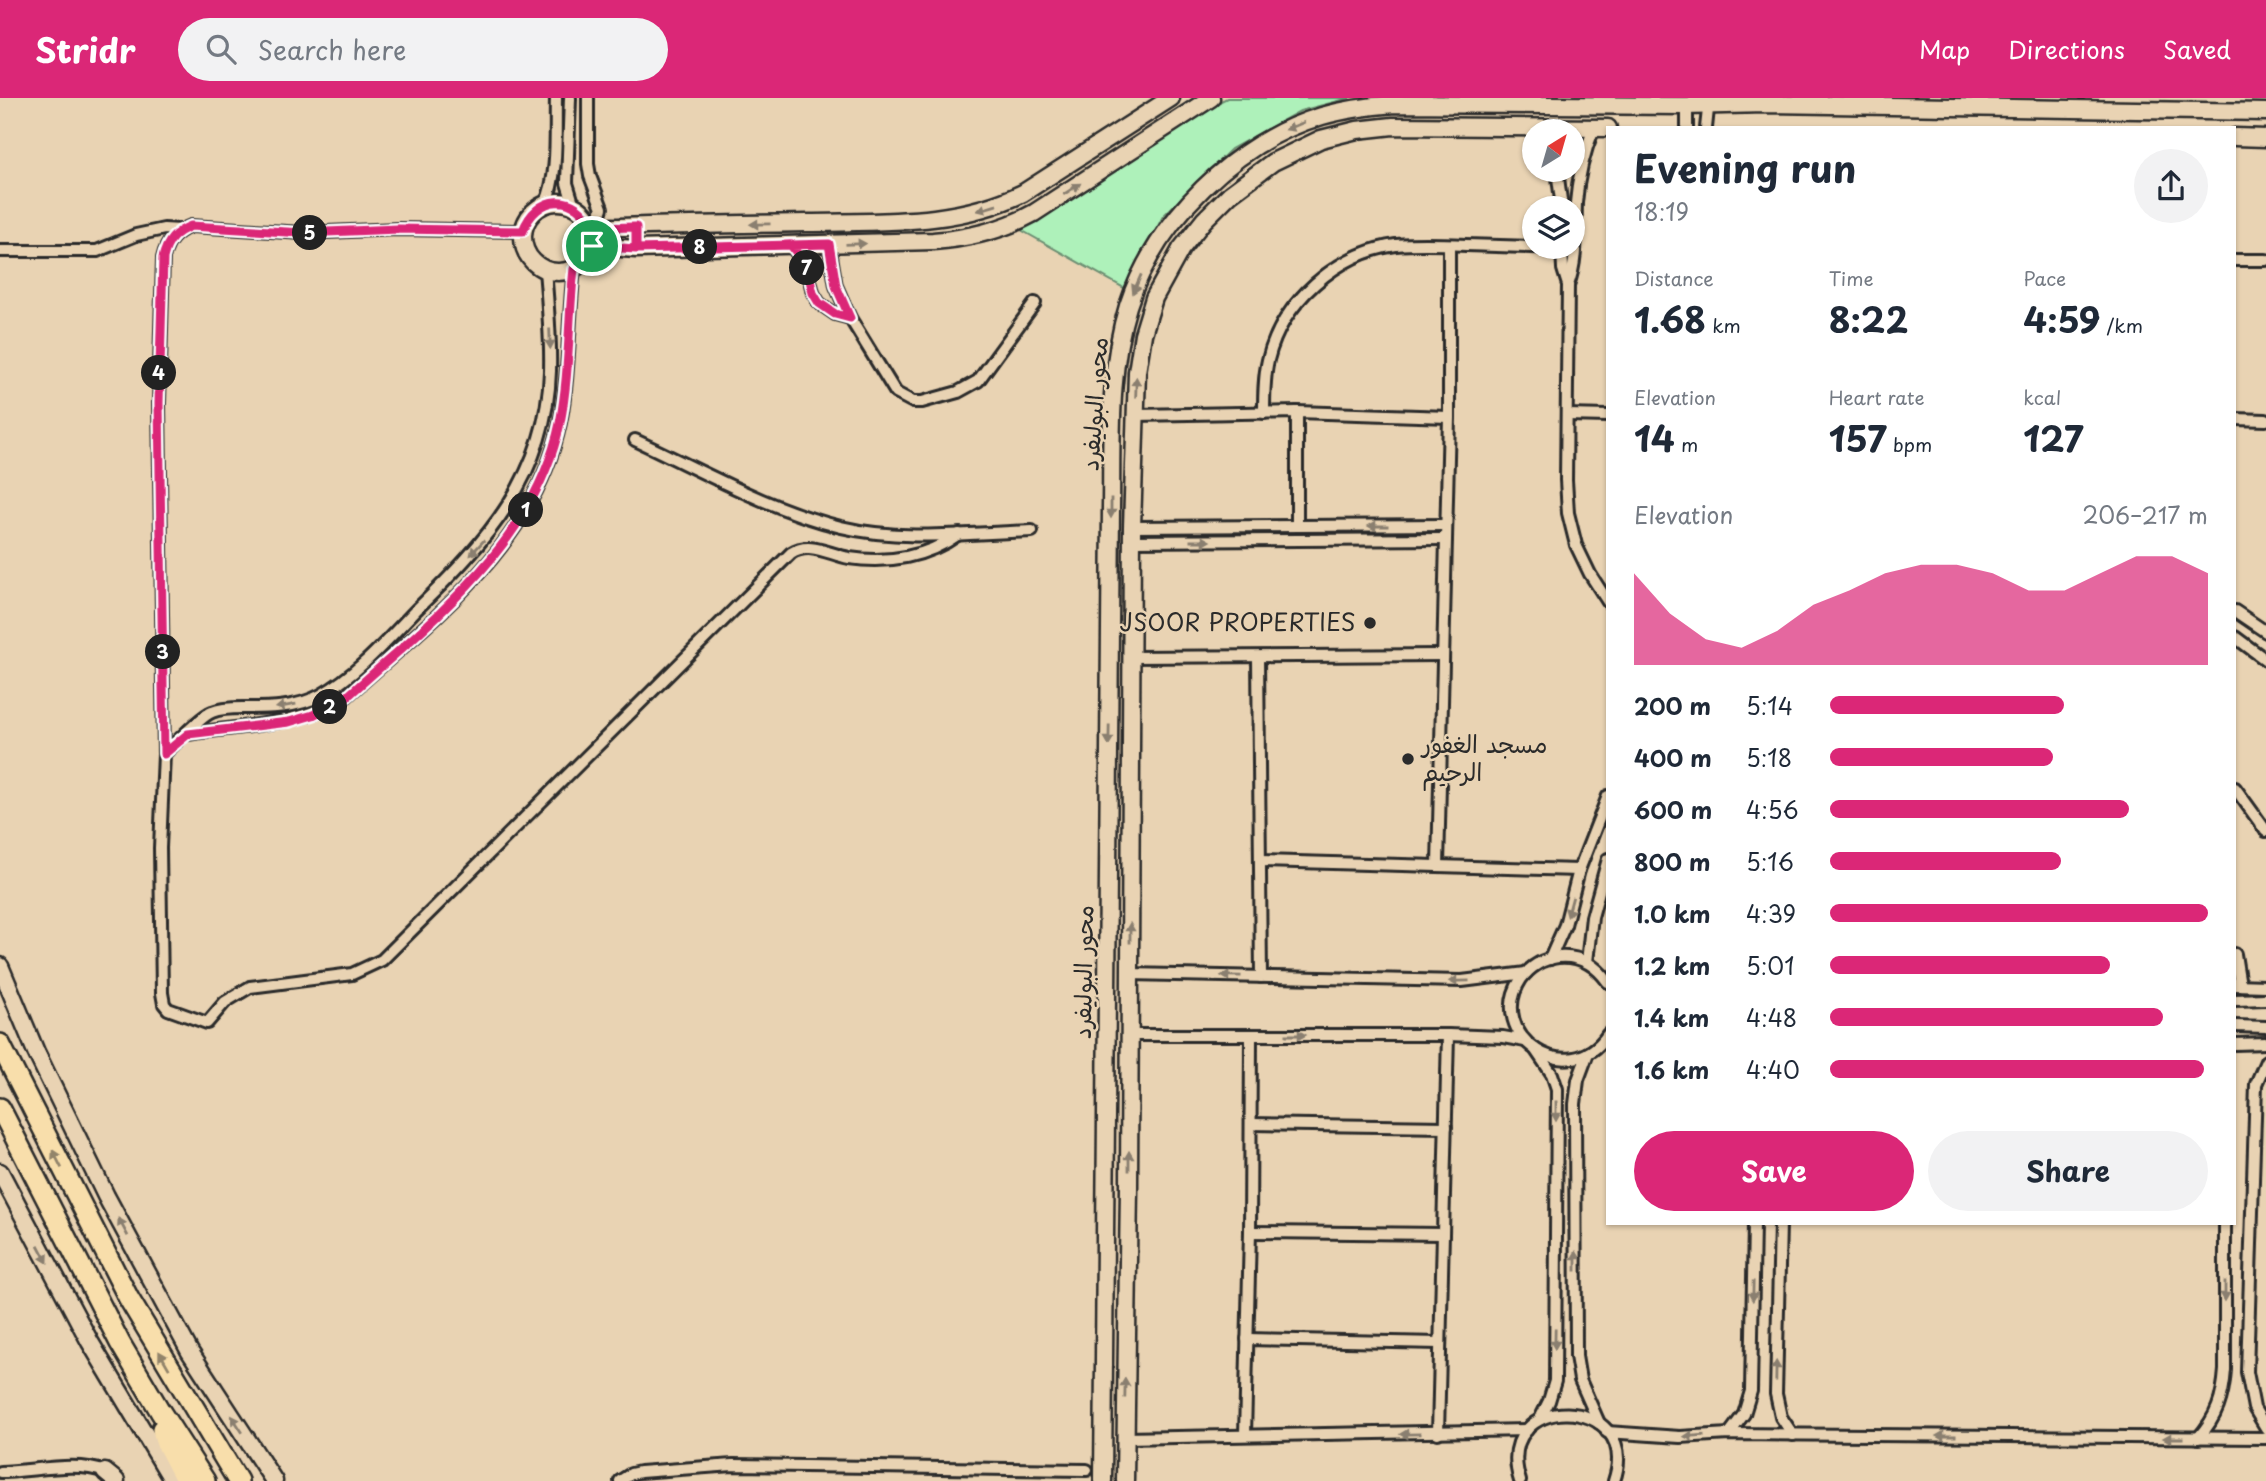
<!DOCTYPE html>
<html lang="en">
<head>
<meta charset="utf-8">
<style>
  :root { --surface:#fff; --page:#f2f2f3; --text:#1f2937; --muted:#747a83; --accent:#db2777 }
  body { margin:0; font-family:"Playpen Sans","Playpen Sans Arabic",sans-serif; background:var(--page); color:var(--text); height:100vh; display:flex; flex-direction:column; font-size:26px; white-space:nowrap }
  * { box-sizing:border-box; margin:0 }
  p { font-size:23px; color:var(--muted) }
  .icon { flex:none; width:38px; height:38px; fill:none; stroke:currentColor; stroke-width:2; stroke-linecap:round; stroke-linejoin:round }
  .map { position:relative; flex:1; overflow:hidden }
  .side { position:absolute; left:1606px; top:28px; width:630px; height:1099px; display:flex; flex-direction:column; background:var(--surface); border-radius:0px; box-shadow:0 2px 5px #0004 }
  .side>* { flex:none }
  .needle { width:46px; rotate:37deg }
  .tools { position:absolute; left:1522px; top:21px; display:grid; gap:14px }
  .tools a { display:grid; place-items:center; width:63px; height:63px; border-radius:50%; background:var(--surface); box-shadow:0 2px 5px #0004; font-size:35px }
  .pin { position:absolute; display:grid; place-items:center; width:60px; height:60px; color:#fff; margin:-30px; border:4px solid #fff; border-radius:50%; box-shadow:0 2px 7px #0007 }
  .km { position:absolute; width:35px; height:35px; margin:-18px; border-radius:50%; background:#222; color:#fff; font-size:19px; line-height:35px; text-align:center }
  .round { display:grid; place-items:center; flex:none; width:74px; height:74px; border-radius:37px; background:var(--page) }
  .headline { display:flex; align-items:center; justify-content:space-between; height:119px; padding:0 28px }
  h1 { font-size:38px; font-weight:700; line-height:52px }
  .metrics { display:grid; grid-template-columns:repeat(3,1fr); gap:10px; height:119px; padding:7px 28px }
  .metrics div { display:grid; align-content:center }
  .metrics b { font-size:35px; font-weight:700 }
  .metrics small { font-size:19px; font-weight:400 }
  .metrics p { font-size:19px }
  .chart { height:196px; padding:14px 28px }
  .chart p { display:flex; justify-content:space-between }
  .chart svg { width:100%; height:126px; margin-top:7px; fill:var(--accent); opacity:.7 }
  .primary-button { display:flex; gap:14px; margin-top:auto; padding:14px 28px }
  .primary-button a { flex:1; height:80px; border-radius:42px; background:var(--accent); color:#fff; font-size:28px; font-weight:700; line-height:80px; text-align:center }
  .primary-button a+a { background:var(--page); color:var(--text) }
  ul { padding:0 28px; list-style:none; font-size:23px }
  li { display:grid; grid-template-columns:112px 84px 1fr; align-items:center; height:52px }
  li i { height:18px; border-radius:9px; background:var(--accent) }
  header { display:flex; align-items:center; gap:42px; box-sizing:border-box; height:98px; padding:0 35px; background:var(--accent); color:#fff }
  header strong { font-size:33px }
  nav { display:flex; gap:38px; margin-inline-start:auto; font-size:24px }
  .search { width:490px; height:63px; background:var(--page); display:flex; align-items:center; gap:18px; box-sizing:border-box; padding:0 24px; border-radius:38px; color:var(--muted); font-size:26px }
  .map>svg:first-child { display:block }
  .green { fill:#aef1ba; stroke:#6c8e72; stroke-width:2 }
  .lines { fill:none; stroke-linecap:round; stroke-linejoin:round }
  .street-casing { stroke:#2b2b2b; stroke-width:16 }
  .secondary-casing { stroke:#2b2b2b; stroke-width:21 }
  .highway-casing { stroke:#2b2b2b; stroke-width:24 }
  .street { stroke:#e9d3b3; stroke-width:10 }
  .secondary { stroke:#e9d3b3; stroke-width:16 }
  .highway { stroke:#f8deab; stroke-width:19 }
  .oneway { fill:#8a7f6f }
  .oneway2 { fill:#92846b }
  .route-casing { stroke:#fff; stroke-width:14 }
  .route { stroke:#db2777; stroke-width:9 }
  .poi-dot { fill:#2b2b2b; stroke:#e9d3b3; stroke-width:2.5 }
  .labels { text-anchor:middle; stroke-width:5; stroke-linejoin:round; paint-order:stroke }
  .street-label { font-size:24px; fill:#2b2b2b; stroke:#e9d3b3 }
  .poi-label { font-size:24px; fill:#2b2b2b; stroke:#e9d3b3; text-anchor:end }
</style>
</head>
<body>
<header>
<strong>Stridr</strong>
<div class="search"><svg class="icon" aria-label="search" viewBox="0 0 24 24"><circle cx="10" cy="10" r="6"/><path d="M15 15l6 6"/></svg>Search here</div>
<nav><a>Map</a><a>Directions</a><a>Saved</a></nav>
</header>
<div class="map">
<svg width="2266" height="1383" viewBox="0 0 2266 1383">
  <rect width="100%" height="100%" fill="#e9d3b3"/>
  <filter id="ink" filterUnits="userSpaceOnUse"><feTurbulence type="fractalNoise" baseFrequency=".0143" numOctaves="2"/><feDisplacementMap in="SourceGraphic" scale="14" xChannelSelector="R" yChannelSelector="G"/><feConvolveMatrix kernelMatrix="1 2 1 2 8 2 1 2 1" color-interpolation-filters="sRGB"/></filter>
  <g filter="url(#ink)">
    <polygon class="green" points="1227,0 1350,0 1300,13 1231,51 1163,118 1126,191 1021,132 1174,26"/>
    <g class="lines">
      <g class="street-casing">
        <g id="street">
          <polyline points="570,0 567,85 574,108"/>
          <polyline points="588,0 588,66 590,78 602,110 598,122 592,128"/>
          <path d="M1594 30C1584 54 1578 79 1576 105 1575 133 1578 161 1568 187L1566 382 1568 415 1576 447 1590 476 1608 504"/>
          <polyline points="1687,30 1687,8"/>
          <polyline points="1706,30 1709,2"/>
          <polyline points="1557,72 1562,110"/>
          <path d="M545 106C559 78 555 31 556 0"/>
          <path d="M523 133 398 131 303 135 191 128C175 134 167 143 163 160L159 305 164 656 160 750 162 895 164 906 168 911 207 925 225 904 250 889 352 876 382 862 791 455C810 443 828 456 849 460 888 466 927 459 959 436"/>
          <polyline points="829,146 836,188 850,220 896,295 913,304 922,304 958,294 978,283 1035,205"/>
          <polyline points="791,147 807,169 813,195 819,205 835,216 850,220"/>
          <polyline points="1562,149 1563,171 1568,187"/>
          <polyline points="0,153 97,153 136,137 164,131 180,132"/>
          <polyline points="2235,162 2266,162"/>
          <path d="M1264 315C1264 297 1264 279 1268 262 1282 204 1337 155 1396 147 1420 145 1443 146 1466 147 1498 148 1530 149 1562 150"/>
          <polyline points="1136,317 1297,314 1449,319"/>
          <polyline points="1567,317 1608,318"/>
          <polyline points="2235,321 2266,322"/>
          <path d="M635 342C702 373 770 412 841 429 903 444 970 435 1032 433"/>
          <polyline points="1297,428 1297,314"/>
          <polyline points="1132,429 1446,427"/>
          <polyline points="1132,443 1446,441"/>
          <polyline points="2235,513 2266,534"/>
          <polyline points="2235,539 2266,562"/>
          <polyline points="1130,559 1443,557"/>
          <polyline points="1258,559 1261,879"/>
          <path d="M188 636C243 627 299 629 347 598 434 520 535 446 560 325 570 274 568 222 574 171"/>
          <path d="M164 656C175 646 201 618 212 614 221 610 233 610 243 610 270 610 297 610 321 597 358 576 387 542 416 512 486 444 547 378 550 273 551 240 548 206 545 172"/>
          <polyline points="2235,690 2266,733"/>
          <polyline points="1260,763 1579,772"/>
          <polyline points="1438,768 1449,319 1449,147"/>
          <polyline points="2235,856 2240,887"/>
          <polyline points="1550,861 1565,827 1579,772 1608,698"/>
          <polyline points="1587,864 1592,819 1608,761"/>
          <polyline points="1129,876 1462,883 1526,875"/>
          <path d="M1608 884C1596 867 1579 857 1558 859 1543 861 1530 869 1521 881 1484 937 1569 995 1608 936"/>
          <polyline points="2235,887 2266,888"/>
          <polyline points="2235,902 2266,901"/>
          <polyline points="2235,928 2266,929"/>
          <polyline points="1129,937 1448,937 1503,939 1525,943"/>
          <polyline points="2235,946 2266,945"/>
          <polyline points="1535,951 1552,976 1557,991 1555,1283 1549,1303 1540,1321"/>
          <polyline points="1588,955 1578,982 1575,1006 1576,1258 1580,1282 1599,1325"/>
          <polyline points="2266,963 2256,986 2247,1274 2254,1310 2266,1330"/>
          <polyline points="1251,1026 1446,1029"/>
          <polyline points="1780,1125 1776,1296 1781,1319 1793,1337"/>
          <polyline points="1250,1134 1443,1136"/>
          <polyline points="1247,1241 1440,1245"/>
          <polyline points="1607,1334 1680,1339 1729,1336 2266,1340"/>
          <polyline points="1438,1335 1448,937"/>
          <polyline points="1729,1336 1744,1316 1751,1293 1754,1125"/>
          <polyline points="1245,1337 1250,1134 1251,937"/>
          <polyline points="1125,1340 1527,1332"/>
          <path d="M2198 1340C2217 1319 2223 1300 2225 1272V1125"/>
          <path d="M0 1374C31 1374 76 1362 105 1374"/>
          <polyline points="620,1383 631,1376 640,1374 733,1367 1087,1372"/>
          <path d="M1520 1383C1491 1291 1644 1295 1614 1383"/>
        </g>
      </g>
      <g class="secondary-casing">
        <g id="secondary">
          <polyline points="2235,39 2266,40"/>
          <circle cx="558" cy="139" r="35"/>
          <path d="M592 130C664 127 735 126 807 125 880 123 956 128 1023 95L1171 0"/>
          <path d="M592 148 636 151 933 143C969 140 1002 133 1034 115L1211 0"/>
          <polyline points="0,868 36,954 106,1098 190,1254 274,1383"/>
          <polyline points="0,1074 90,1244 173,1383"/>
          <polyline points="105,1374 116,1383"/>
          <path d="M1103 1383 1111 409C1112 343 1108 272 1128 208 1155 123 1236 43 1322 18 1346 11 1370 8 1395 6L1685 8 1765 6 2266 14"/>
          <polyline points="1125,1383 1129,1090 1132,429 1137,274 1143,236 1154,200 1181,151 1204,122 1230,96 1273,64 1321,41 1357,32 1393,28 1608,30"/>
        </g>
      </g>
      <g class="highway-casing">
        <g id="highway">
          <polyline points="0,946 129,1201 238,1383"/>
          <polyline points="0,1010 120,1245 160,1313 205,1383"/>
          <polyline points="162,1331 165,1343 186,1383"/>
        </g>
      </g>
      <use href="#street" class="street"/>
      <use href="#secondary" class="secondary"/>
      <use href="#highway" class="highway"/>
    </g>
    <defs><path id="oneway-solid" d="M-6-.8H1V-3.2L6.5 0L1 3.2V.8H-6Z" transform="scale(1.75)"/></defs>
    <g class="oneway">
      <use href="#oneway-solid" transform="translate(1295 28) rotate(158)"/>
      <use href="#oneway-solid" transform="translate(1072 91) rotate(-33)"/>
      <use href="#oneway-solid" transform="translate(987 110) rotate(163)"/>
      <use href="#oneway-solid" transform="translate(760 126) rotate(179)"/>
      <use href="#oneway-solid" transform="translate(856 146) rotate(-2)"/>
      <use href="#oneway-solid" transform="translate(1137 186) rotate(114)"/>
      <use href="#oneway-solid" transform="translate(550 241) rotate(88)"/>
      <use href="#oneway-solid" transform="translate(1136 289) rotate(-88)"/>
      <use href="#oneway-solid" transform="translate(1111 410) rotate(90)"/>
      <use href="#oneway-solid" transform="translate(1378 428) rotate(180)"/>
      <use href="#oneway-solid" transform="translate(1200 443)"/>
      <use href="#oneway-solid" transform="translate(477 450) rotate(132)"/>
      <use href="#oneway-solid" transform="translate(286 608) rotate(170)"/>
      <use href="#oneway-solid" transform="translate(1109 637) rotate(91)"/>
      <use href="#oneway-solid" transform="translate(1570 809) rotate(105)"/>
      <use href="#oneway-solid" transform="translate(1130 835) rotate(-90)"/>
      <use href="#oneway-solid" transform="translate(1231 878) rotate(-179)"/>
      <use href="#oneway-solid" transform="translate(1459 883) rotate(179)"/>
      <use href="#oneway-solid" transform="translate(1296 937)"/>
      <use href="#oneway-solid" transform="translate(1556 1013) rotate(90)"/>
      <use href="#oneway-solid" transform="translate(1129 1063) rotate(-90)"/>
      <use href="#oneway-solid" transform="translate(123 1129) rotate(-118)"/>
      <use href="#oneway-solid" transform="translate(43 1156) rotate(62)"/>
      <use href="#oneway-solid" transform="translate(1576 1163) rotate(-90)"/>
      <use href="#oneway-solid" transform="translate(1753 1193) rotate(91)"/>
      <use href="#oneway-solid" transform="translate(2225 1193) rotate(90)"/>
      <use href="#oneway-solid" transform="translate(1555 1241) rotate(91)"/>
      <use href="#oneway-solid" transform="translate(1776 1273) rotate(-89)"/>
      <use href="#oneway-solid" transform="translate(1125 1290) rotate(-89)"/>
      <use href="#oneway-solid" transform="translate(237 1326) rotate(-123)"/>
      <use href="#oneway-solid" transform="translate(1410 1336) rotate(179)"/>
      <use href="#oneway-solid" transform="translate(1694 1338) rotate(176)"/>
      <use href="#oneway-solid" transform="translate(1946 1338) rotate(-180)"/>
      <use href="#oneway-solid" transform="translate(2173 1340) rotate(-180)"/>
    </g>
    <g class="oneway2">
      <use href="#oneway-solid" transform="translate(57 1061) rotate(-117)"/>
      <use href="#oneway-solid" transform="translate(164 1262) rotate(-120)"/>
    </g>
  </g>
  <g class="lines" filter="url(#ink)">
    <g class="route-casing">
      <path id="route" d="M592 148 582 165 574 171C568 222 570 274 560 325 535 445 434 520 348 598L313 617 289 624 188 636 164 656 159 305 163 160C167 143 175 134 191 128L303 135 398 131 523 133C536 96 577 93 592 130L636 129V151L791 147 807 169 813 195 819 205 835 216 850 220 836 188 829 146 636 151 592 148"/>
    </g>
    <use href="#route" class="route"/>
  </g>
  <g class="poi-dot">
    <circle cx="1370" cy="525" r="7"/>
    <circle cx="1408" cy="661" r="7"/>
  </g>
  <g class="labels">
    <g class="street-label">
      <text transform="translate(1095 306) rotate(-86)" y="8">محور البوليفرد</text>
      <text transform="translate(1084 874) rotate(-89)" y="8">محور البوليفرد</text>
    </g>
    <g class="poi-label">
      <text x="1356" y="533">JSOOR PROPERTIES</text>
      <text x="1422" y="655" text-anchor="start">مسجد الغفور<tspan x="1422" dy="28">الرحيم</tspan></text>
    </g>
  </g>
</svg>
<div class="tools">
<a><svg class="needle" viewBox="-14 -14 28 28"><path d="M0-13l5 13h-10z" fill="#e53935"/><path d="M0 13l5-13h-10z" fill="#747a83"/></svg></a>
<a><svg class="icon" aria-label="layers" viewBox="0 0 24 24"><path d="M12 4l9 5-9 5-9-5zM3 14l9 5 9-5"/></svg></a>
</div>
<div class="pin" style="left:592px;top:148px;background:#1e9e55"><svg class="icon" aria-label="arrive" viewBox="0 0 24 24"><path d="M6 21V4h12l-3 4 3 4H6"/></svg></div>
<b class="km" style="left:526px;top:412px">1</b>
<b class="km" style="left:330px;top:609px">2</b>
<b class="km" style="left:163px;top:554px">3</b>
<b class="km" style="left:159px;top:275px">4</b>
<b class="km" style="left:310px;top:135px">5</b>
<b class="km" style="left:807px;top:170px">7</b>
<b class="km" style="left:700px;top:149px">8</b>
<section class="side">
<div class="headline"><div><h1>Evening run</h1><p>18:19</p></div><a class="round"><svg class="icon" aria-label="share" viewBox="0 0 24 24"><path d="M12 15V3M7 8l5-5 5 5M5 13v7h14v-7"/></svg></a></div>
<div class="metrics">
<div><p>Distance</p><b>1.68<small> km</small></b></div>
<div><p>Time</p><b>8:22</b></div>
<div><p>Pace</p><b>4:59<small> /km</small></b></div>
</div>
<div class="metrics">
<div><p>Elevation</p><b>14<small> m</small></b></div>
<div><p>Heart rate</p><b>157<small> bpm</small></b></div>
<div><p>kcal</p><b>127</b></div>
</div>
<div class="chart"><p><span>Elevation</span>206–217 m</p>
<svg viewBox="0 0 160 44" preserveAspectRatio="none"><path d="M0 44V12L10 26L20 35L30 38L40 32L50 23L60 18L70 12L80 9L90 9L100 12L110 18L120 18L130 12L140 6L150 6L160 12V44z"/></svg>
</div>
<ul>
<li><b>200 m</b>5:14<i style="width:62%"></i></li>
<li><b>400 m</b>5:18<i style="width:59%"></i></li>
<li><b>600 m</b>4:56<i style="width:79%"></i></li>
<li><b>800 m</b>5:16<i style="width:61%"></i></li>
<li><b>1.0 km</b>4:39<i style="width:100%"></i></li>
<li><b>1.2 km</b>5:01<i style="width:74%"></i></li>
<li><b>1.4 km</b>4:48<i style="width:88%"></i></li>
<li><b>1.6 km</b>4:40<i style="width:99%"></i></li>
</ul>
<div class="primary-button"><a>Save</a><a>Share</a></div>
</section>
</div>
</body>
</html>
